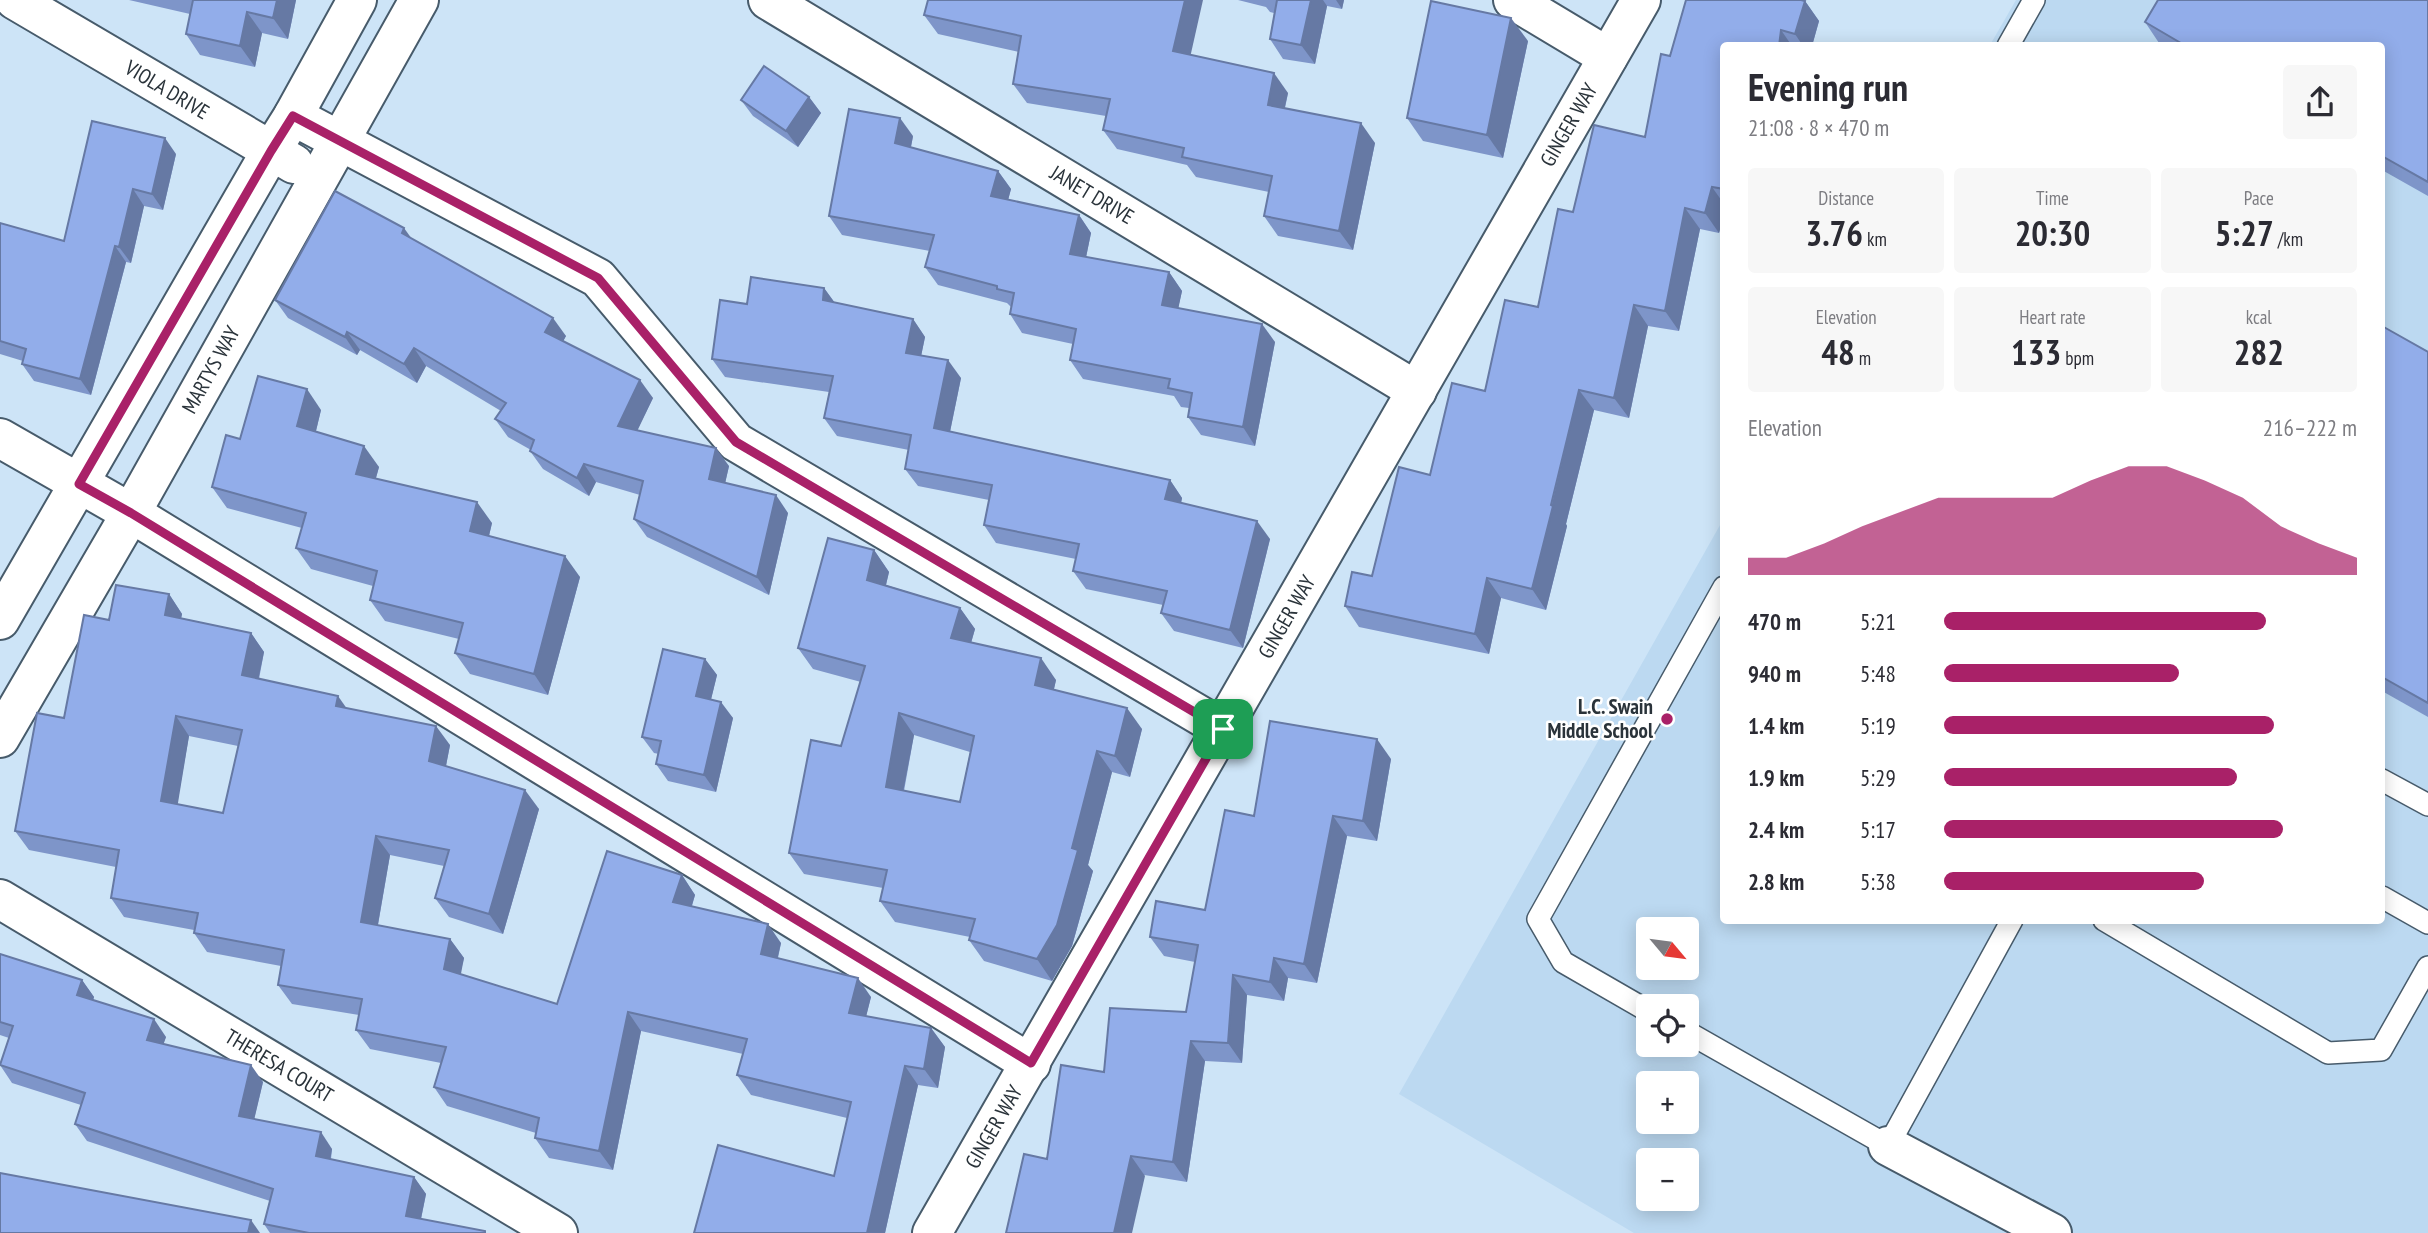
<!DOCTYPE html>
<html lang="en">
<head>
<meta charset="utf-8">
<style>
  :root { --surface:#fff; --page:#f7f7f7; --text:#2b2b33; --muted:#7c7c81; --accent:#a92168 }
  body { margin:0; font-family:"PT Sans Narrow",sans-serif; background:var(--page); color:var(--text); height:100vh; display:flex; flex-direction:column; font-size:26px; white-space:nowrap }
  * { box-sizing:border-box; margin:0 }
  p { font-size:23px; color:var(--muted) }
  .icon { flex:none; width:38px; height:38px; fill:none; stroke:currentColor; stroke-width:2; stroke-linecap:round; stroke-linejoin:round }
  .map { position:relative; flex:1; overflow:hidden }
  .details { position:absolute; left:1720px; top:42px; width:665px; height:882px; display:flex; flex-direction:column; background:var(--surface); border-radius:7px; box-shadow:0 4px 18px #0003 }
  .details>* { flex:none }
  .needle { width:46px; rotate:119deg }
  .tools { position:absolute; left:1636px; top:917px; display:grid; gap:14px }
  .tools a { display:grid; place-items:center; width:63px; height:63px; border-radius:7px; background:var(--surface); box-shadow:0 4px 18px #0003; font-size:35px }
  .pin { position:absolute; display:grid; place-items:center; width:60px; height:60px; color:#fff; margin:-30px; border-radius:14px; box-shadow:0 4px 10px #0006 }
  .round { display:grid; place-items:center; flex:none; width:74px; height:74px; border-radius:7px; background:var(--page) }
  .overview { display:flex; align-items:center; justify-content:space-between; height:119px; padding:0 28px }
  h1 { font-size:38px; font-weight:700; line-height:52px }
  .metrics { display:grid; grid-template-columns:repeat(3,1fr); gap:10px; height:119px; padding:7px 28px }
  .metrics div { display:grid; align-content:center; border-radius:7px; background:var(--page); text-align:center }
  .metrics b { font-size:35px; font-weight:700 }
  .metrics small { font-size:19px; font-weight:400 }
  .metrics p { font-size:19px }
  .chart { height:196px; padding:14px 28px }
  .chart p { display:flex; justify-content:space-between }
  .chart svg { width:100%; height:126px; margin-top:7px; fill:var(--accent); opacity:.7 }
  ul { padding:0 28px; list-style:none; font-size:23px }
  li { display:grid; grid-template-columns:112px 84px 1fr; align-items:center; height:52px }
  li i { height:18px; border-radius:9px; background:var(--accent) }
  .map>svg:first-child { display:block }
  .built { fill:#bcd9f1; fill-rule:evenodd }
  .lines { fill:none; stroke-linecap:round; stroke-linejoin:round }
  .lane-casing { stroke:#475b6b; stroke-width:24 }
  .street-casing { stroke:#475b6b; stroke-width:42 }
  .lane { stroke:#fff; stroke-width:21 }
  .street { stroke:#fff; stroke-width:38 }
  .wall { fill:#7e95c9; fill-rule:evenodd }
  .shaded-wall { fill:#6679a4 }
  .building { fill:#92adea; stroke:#6679a4; stroke-width:2; fill-rule:evenodd }
  .route-casing { stroke:#fff; stroke-width:14 }
  .route { stroke:#a92168; stroke-width:9 }
  .poi-dot { fill:#a92168; stroke:#fff; stroke-width:2.5 }
  .labels { text-anchor:middle; stroke-width:5; stroke-linejoin:round; paint-order:stroke }
  .street-label { font-size:21px; fill:#2a333a; stroke:#fff }
  .poi-label { font-size:21px; font-weight:bold; fill:#2a333a; stroke:#fff; text-anchor:end }
</style>
</head>
<body>
<div class="map">
<svg width="2428" height="1233" viewBox="0 0 2428 1233">
  <rect width="100%" height="100%" fill="#cde4f7"/>
  <path class="built" d="M2016 0H2428V1233H1634L1399 1094 1724 518V920H2382V46L1990 45ZM1648 929H1687V968H1648ZM1648 1006H1687V1045H1648ZM1648 1083H1687V1122H1648ZM1648 1160H1687V1199H1648Z"/>
  <g class="lines">
    <g class="lane-casing">
      <g id="lane">
        <polyline points="2008,46 2034,0"/>
        <polyline points="2382,780 2428,805"/>
        <polyline points="2382,897 2428,923"/>
        <polyline points="2104,920 2328,1053 2381,1050 2428,967"/>
        <polyline points="1648,1011 1563,962 1538,919 1724,587"/>
        <polyline points="1687,1032 1888,1146 2012,920"/>
      </g>
    </g>
    <g class="street-casing">
      <g id="street">
        <polyline points="15,0 294,164"/>
        <polyline points="768,0 1417,391"/>
        <polyline points="1513,0 1608,57"/>
        <polyline points="293,116 598,278 736,442 1223,729"/>
        <polyline points="0,438 131,513 1031,1064"/>
        <polyline points="0,620 271,151 293,116 357,0"/>
        <polyline points="0,738 131,513 419,0"/>
        <polyline points="0,899 558,1233"/>
        <polyline points="1888,1146 2052,1233"/>
        <polyline points="932,1233 1641,0"/>
      </g>
    </g>
    <use href="#lane" class="lane"/>
    <use href="#street" class="street"/>
  </g>
  <g class="wall">
    <polygon points="129,0 296,0 288,39 262,33 255,67 200,55 186,34 190,14"/>
    <polygon points="1238,0 1344,0 1342,9 1327,6 1315,64 1283,59 1270,39 1274,13 1270,12 1266,7"/>
    <polygon points="2428,0 2428,196 2382,170 2382,46 2161,46 2145,22"/>
    <polygon points="1805,1 1819,21 1812,46 1724,46 1724,215 1719,233 1700,229 1679,331 1648,326 1629,418 1594,410 1566,524 1567,526 1546,610 1501,598 1489,654 1359,627 1345,606 1372,576 1430,475 1485,391 1538,307 1573,212 1645,137 1670,56"/>
    <polygon points="924,15 1191,55 1288,93 1285,108 1375,143 1353,250 1278,236 1264,216 1269,192 1196,177 1187,165 1117,149 1103,130 1106,116 1027,103 1013,84 1019,52 938,34"/>
    <polygon points="1528,41 1503,158 1423,141 1407,118"/>
    <polygon points="809,97 821,113 798,147 753,116 741,100"/>
    <polygon points="913,136 911,147 998,171 1011,189 1008,200 1079,215 1091,233 1086,257 1169,272 1182,291 1178,308 1275,342 1255,446 1201,435 1188,417 1189,408 1181,407 1174,396 1083,379 1070,360 1073,344 1022,333 1010,314 1011,307 1007,303 938,285 925,267 930,251 842,235 829,216"/>
    <polygon points="176,154 163,210 144,206 131,263 126,262 91,395 34,381 22,364 23,361 0,354 0,223 64,241"/>
    <polygon points="411,238 566,336 563,341 653,398 637,430 729,466 725,483 788,513 769,595 647,537 634,519 640,495 596,482 589,496 543,469 530,451 531,450 508,437 495,419 501,411 426,366 417,383 360,350 357,355 288,318 275,300"/>
    <polygon points="824,288 835,303 913,319 925,337 921,356 961,378 950,432 1170,480 1182,498 1181,503 1270,539 1243,648 1174,631 1161,613 1163,605 1086,589 1073,571 1076,559 996,543 984,525 989,500 918,486 905,469 909,450 837,436 824,418 829,392 725,377 712,359 747,304"/>
    <polygon points="2382,326 2428,352 2428,717 2382,691"/>
    <polygon points="321,410 316,431 379,467 376,478 492,523 489,536 580,577 548,695 470,674 455,653 459,639 385,621 370,600 373,586 311,569 296,548 302,528 227,508 212,487 240,439"/>
    <path d="M874 550 889 572 886 585 960 608 975 629 971 643 1056 680 1054 689 1142 729 1130 777 1112 772 1088 865 1093 871 1072 946 1052 981 984 961 969 940 970 937 895 922 880 901 883 888 804 874 789 853 841 746 861 682 813 669 798 648ZM914 735 970 752 960 802 904 791Z"/>
    <path d="M169 594 182 614 181 618 251 633 264 652 259 679 346 708 450 745 446 766 539 809 503 934 449 917 435 898 444 866 390 855 378 925 450 939 464 958 460 974 557 1004 682 875 695 895 692 906 781 943 778 958 871 997 866 1016 931 1028 945 1047 938 1088 918 1085 885 1233H694L834 1176 847 1118 751 1095 737 1075 743 1054 641 1031 613 1170 549 1158 535 1138 536 1133 447 1106 434 1087 441 1063 370 1049 356 1030 359 1015 292 1004 278 985 281 966 207 952 194 933V930L124 917 111 898 116 867 29 850 15 831 64 718 109 620ZM189 736 238 746 223 813 177 804Z"/>
    <polygon points="705,659 717,675 711,699 733,718 716,792 668,781 656,764 659,754 654,753 642,737"/>
    <polygon points="1391,759 1377,841 1347,836 1317,983 1288,978 1284,1001 1247,995 1242,1063 1205,1061 1187,1182 1047,1159 1104,1072 1186,1012 1195,962 1164,956 1150,937 1205,910 1254,816"/>
    <polygon points="0,954 82,980 94,997 93,1000 166,1037 163,1044 263,1082 254,1119 332,1149 331,1159 414,1177 426,1194 421,1219 486,1233 270,1233 264,1224 270,1201 87,1141 75,1124 81,1105 12,1083 0,1065 9,1038 0,1035"/>
  </g>
  <g class="shaded-wall">
    <polygon points="277,0 296,0 288,39 273,18"/>
    <polygon points="1185,0 1203,0 1187,71 1173,51"/>
    <polygon points="1311,0 1323,0 1327,6 1315,64 1301,45"/>
    <polygon points="1336,0 1344,0 1342,9"/>
    <polygon points="1805,1 1819,21 1812,46 1803,46 1795,34"/>
    <polygon points="247,12 262,33 255,67 240,46"/>
    <polygon points="1511,18 1528,41 1503,158 1487,135"/>
    <polygon points="1781,30 1792,46 1779,46"/>
    <polygon points="1274,73 1288,93 1281,124 1268,105"/>
    <polygon points="809,97 821,113 798,147 786,131"/>
    <polygon points="900,118 913,136 908,162 895,143"/>
    <polygon points="1361,123 1375,143 1353,250 1339,231"/>
    <polygon points="165,138 176,154 163,210 152,194"/>
    <polygon points="998,171 1011,189 1004,215 991,196"/>
    <polygon points="1712,187 1724,204 1724,215 1719,233 1705,213"/>
    <polygon points="133,189 144,206 131,263 119,247"/>
    <polygon points="1685,208 1700,229 1679,331 1665,311"/>
    <polygon points="1079,215 1091,233 1083,272 1070,254"/>
    <polygon points="404,228 417,246 402,233"/>
    <polygon points="115,246 126,262 91,395 80,379"/>
    <polygon points="1169,272 1182,291 1175,324 1162,305"/>
    <polygon points="824,288 837,306 823,300"/>
    <polygon points="1634,305 1648,326 1629,418 1614,398"/>
    <polygon points="553,318 566,336 558,351 545,332"/>
    <polygon points="913,319 925,337 918,371 906,353"/>
    <polygon points="1262,324 1275,342 1255,446 1243,427"/>
    <polygon points="347,332 360,350 357,355 345,337"/>
    <polygon points="414,348 426,366 417,383 404,364"/>
    <polygon points="948,360 961,378 947,446 934,428"/>
    <polygon points="640,380 653,398 631,444 618,426"/>
    <polygon points="307,389 321,410 312,447 297,426"/>
    <polygon points="1579,390 1594,410 1566,524 1567,526 1546,610 1532,589"/>
    <polygon points="364,446 379,467 371,495 356,474"/>
    <polygon points="716,448 729,466 722,497 709,479"/>
    <polygon points="584,464 596,482 589,496 577,478"/>
    <polygon points="1170,480 1182,498 1178,517 1165,499"/>
    <polygon points="776,495 788,513 769,595 757,577"/>
    <polygon points="477,502 492,523 485,552 470,531"/>
    <polygon points="1257,521 1270,539 1243,648 1230,630"/>
    <polygon points="874,550 889,572 882,601 867,580"/>
    <polygon points="565,556 580,577 548,695 534,674"/>
    <polygon points="1487,578 1501,598 1489,654 1475,634"/>
    <polygon points="169,594 182,614 178,634 165,615"/>
    <polygon points="960,608 975,629 966,660 951,638"/>
    <polygon points="251,633 264,652 255,695 242,675"/>
    <polygon points="1041,658 1056,680 1050,706 1035,685"/>
    <polygon points="705,659 717,675 708,712 696,696"/>
    <polygon points="338,696 352,716 336,706"/>
    <polygon points="721,702 733,718 716,792 704,775"/>
    <polygon points="1127,708 1142,729 1130,777 1115,756"/>
    <polygon points="899,713 914,735 900,808 886,787"/>
    <polygon points="176,716 189,736 175,821 161,801"/>
    <polygon points="436,726 450,745 443,781 429,761"/>
    <polygon points="1377,739 1391,759 1377,841 1363,821"/>
    <polygon points="1097,751 1112,772 1088,865 1093,871 1072,946 1052,981 1037,959 1072,848"/>
    <polygon points="525,790 539,809 503,934 489,914"/>
    <polygon points="1333,816 1347,836 1317,983 1304,964"/>
    <polygon points="376,836 390,855 375,941 361,922"/>
    <polygon points="682,875 695,895 687,921 673,902"/>
    <polygon points="768,924 781,943 774,973 761,954"/>
    <polygon points="450,939 464,958 458,989 444,969"/>
    <polygon points="1274,958 1288,978 1284,1001 1270,982"/>
    <polygon points="1233,975 1247,995 1242,1063 1228,1043"/>
    <polygon points="858,978 871,997 862,1033 849,1013"/>
    <polygon points="82,980 94,997 89,1012 77,995"/>
    <polygon points="628,1012 641,1031 613,1170 599,1151"/>
    <polygon points="154,1019 166,1037 159,1057 147,1040"/>
    <polygon points="931,1028 945,1047 938,1088 924,1069"/>
    <polygon points="1191,1041 1205,1061 1187,1182 1173,1162"/>
    <polygon points="251,1065 263,1082 251,1133 239,1116"/>
    <polygon points="905,1066 918,1085 885,1233 867,1233"/>
    <polygon points="321,1132 332,1149 328,1173 316,1156"/>
    <polygon points="1131,1156 1145,1176 1132,1233 1114,1233"/>
    <polygon points="414,1177 426,1194 418,1233 406,1216"/>
    <polygon points="251,1220 260,1233 248,1233"/>
  </g>
  <g class="building">
    <polygon points="193,0 277,0 273,18 247,12 240,46 186,34"/>
    <polygon points="928,0 1185,0 1173,51 1274,73 1268,105 1361,123 1339,231 1264,216 1272,176 1182,157 1184,148 1103,130 1110,99 1013,84 1021,36 924,15"/>
    <polygon points="1277,0 1311,0 1301,45 1270,39"/>
    <polygon points="1686,0 1801,0 1805,1 1795,34 1781,30 1779,46 1724,46 1724,189 1712,187 1705,213 1685,208 1665,311 1634,305 1614,398 1579,390 1551,505 1553,506 1532,589 1487,578 1475,634 1345,606 1352,572 1372,576 1399,467 1430,475 1452,383 1485,391 1505,300 1538,307 1558,209 1573,212 1594,125 1645,137 1661,54 1670,56"/>
    <polygon points="2158,0 2428,0 2428,182 2382,156 2382,46 2186,46 2145,22"/>
    <polygon points="1431,1 1511,18 1487,135 1407,118"/>
    <polygon points="764,66 809,97 786,131 741,100"/>
    <polygon points="849,109 900,118 895,143 998,171 991,196 1079,215 1070,254 1169,272 1162,305 1262,324 1243,427 1188,417 1192,393 1168,388 1170,379 1070,360 1076,329 1010,314 1014,293 997,289 997,286 925,267 934,235 829,216"/>
    <polygon points="92,121 165,138 152,194 133,189 119,247 115,246 80,379 22,364 26,349 0,341 0,223 64,241"/>
    <polygon points="335,191 404,228 402,233 553,318 545,332 640,380 618,426 716,448 709,479 776,495 757,577 634,519 643,481 584,464 577,478 530,451 534,440 495,419 506,403 414,348 404,364 347,332 345,337 275,300"/>
    <polygon points="751,277 824,288 823,300 913,319 906,353 948,360 934,428 1170,480 1165,499 1257,521 1230,630 1161,613 1167,591 1073,571 1079,544 984,525 992,485 905,469 911,435 824,418 833,376 712,359 720,300 747,304"/>
    <polygon points="2382,326 2428,352 2428,703 2382,677"/>
    <polygon points="258,376 307,389 297,426 364,446 356,474 477,502 470,531 565,556 534,674 455,653 463,623 370,600 377,571 296,548 306,513 212,487 226,435 240,439"/>
    <path d="M828 538 874 550 867 580 960 608 951 638 1041 658 1035 685 1127 708 1115 756 1097 751 1072 848 1078 850 1057 925 1037 959 969 940 975 919 880 901 887 870 789 853 811 740 841 746 865 666 798 648ZM899 713 974 736 960 802 886 787Z"/>
    <path d="M116 585 169 594 165 615 251 633 242 675 338 696 336 706 436 726 429 761 525 790 489 914 435 898 449 850 376 836 361 922 450 939 444 969 557 1004 607 851 682 875 673 902 768 924 761 954 858 978 849 1013 931 1028 924 1069 905 1066 867 1233H694L718 1145 834 1176 851 1102 737 1075 747 1039 628 1012 599 1151 535 1138 539 1118 434 1087 446 1047 356 1030 362 999 278 985 284 950 194 933 198 913 111 898 119 850 15 831 37 713 64 718 84 615 109 620ZM176 716 242 730 223 813 161 801Z"/>
    <polygon points="663,649 705,659 696,696 721,702 704,775 656,764 661,741 642,737"/>
    <polygon points="1270,721 1377,739 1363,821 1333,816 1304,964 1274,958 1270,982 1233,975 1228,1043 1191,1041 1173,1162 1131,1156 1114,1233 1006,1233 1024,1154 1047,1159 1061,1065 1104,1072 1110,1008 1186,1012 1198,945 1150,937 1156,901 1205,910 1225,810 1254,816"/>
    <polygon points="0,954 82,980 77,995 154,1019 147,1040 251,1065 239,1116 321,1132 316,1156 414,1177 406,1216 485,1231 485,1233 309,1233 264,1224 273,1189 75,1124 85,1093 0,1065 13,1026 0,1022"/>
    <polygon points="0,1173 251,1220 248,1233 0,1233"/>
  </g>
  <g class="lines">
    <g class="route-casing">
      <polygon id="route" points="293,116 598,278 736,442 1223,729 1031,1063 131,513 79,484 271,151"/>
    </g>
    <use href="#route" class="route"/>
  </g>
  <circle class="poi-dot" cx="1667" cy="719" r="7"/>
  <g class="labels">
    <g class="street-label">
      <text transform="translate(167 90) rotate(31)" y="7">VIOLA DRIVE</text>
      <text transform="translate(1569 125) rotate(-60)" y="7">GINGER WAY</text>
      <text transform="translate(1092 195) rotate(31)" y="7">JANET DRIVE</text>
      <text transform="translate(211 370) rotate(-61)" y="7">MARTYS WAY</text>
      <text transform="translate(1287 617) rotate(-60)" y="7">GINGER WAY</text>
      <text transform="translate(279 1066) rotate(31)" y="7">THERESA COURT</text>
      <text transform="translate(994 1127) rotate(-60)" y="7">GINGER WAY</text>
    </g>
    <g class="poi-label">
      <text x="1653" y="714">L.C. Swain<tspan x="1653" dy="24">Middle School</tspan></text>
    </g>
  </g>
</svg>
<div class="tools">
<a><svg class="needle" viewBox="-14 -14 28 28"><path d="M0-13l5 13h-10z" fill="#e53935"/><path d="M0 13l5-13h-10z" fill="#7c7c81"/></svg></a>
<a><svg class="icon" aria-label="locate" viewBox="0 0 24 24"><circle cx="12" cy="12" r="6"/><path d="M12 2v4M12 18v4M2 12h4M18 12h4"/></svg></a>
<a>+</a>
<a>−</a>
</div>
<div class="pin" style="left:1223px;top:729px;background:#1e9e55"><svg class="icon" aria-label="arrive" viewBox="0 0 24 24"><path d="M6 21V4h12l-3 4 3 4H6"/></svg></div>
<section class="details">
<div class="overview"><div><h1>Evening run</h1><p>21:08 · 8 × 470 m</p></div><a class="round"><svg class="icon" aria-label="share" viewBox="0 0 24 24"><path d="M12 15V3M7 8l5-5 5 5M5 13v7h14v-7"/></svg></a></div>
<div class="metrics">
<div><p>Distance</p><b>3.76<small> km</small></b></div>
<div><p>Time</p><b>20:30</b></div>
<div><p>Pace</p><b>5:27<small> /km</small></b></div>
</div>
<div class="metrics">
<div><p>Elevation</p><b>48<small> m</small></b></div>
<div><p>Heart rate</p><b>133<small> bpm</small></b></div>
<div><p>kcal</p><b>282</b></div>
</div>
<div class="chart"><p><span>Elevation</span>216–222 m</p>
<svg viewBox="0 0 160 44" preserveAspectRatio="none"><path d="M0 44V38L10 38L20 33L30 27L40 22L50 17L60 17L70 17L80 17L90 11L100 6L110 6L120 11L130 17L140 27L150 33L160 38V44z"/></svg>
</div>
<ul>
<li><b>470 m</b>5:21<i style="width:78%"></i></li>
<li><b>940 m</b>5:48<i style="width:57%"></i></li>
<li><b>1.4 km</b>5:19<i style="width:80%"></i></li>
<li><b>1.9 km</b>5:29<i style="width:71%"></i></li>
<li><b>2.4 km</b>5:17<i style="width:82%"></i></li>
<li><b>2.8 km</b>5:38<i style="width:63%"></i></li>
</ul>
</section>
</div>
</body>
</html>
